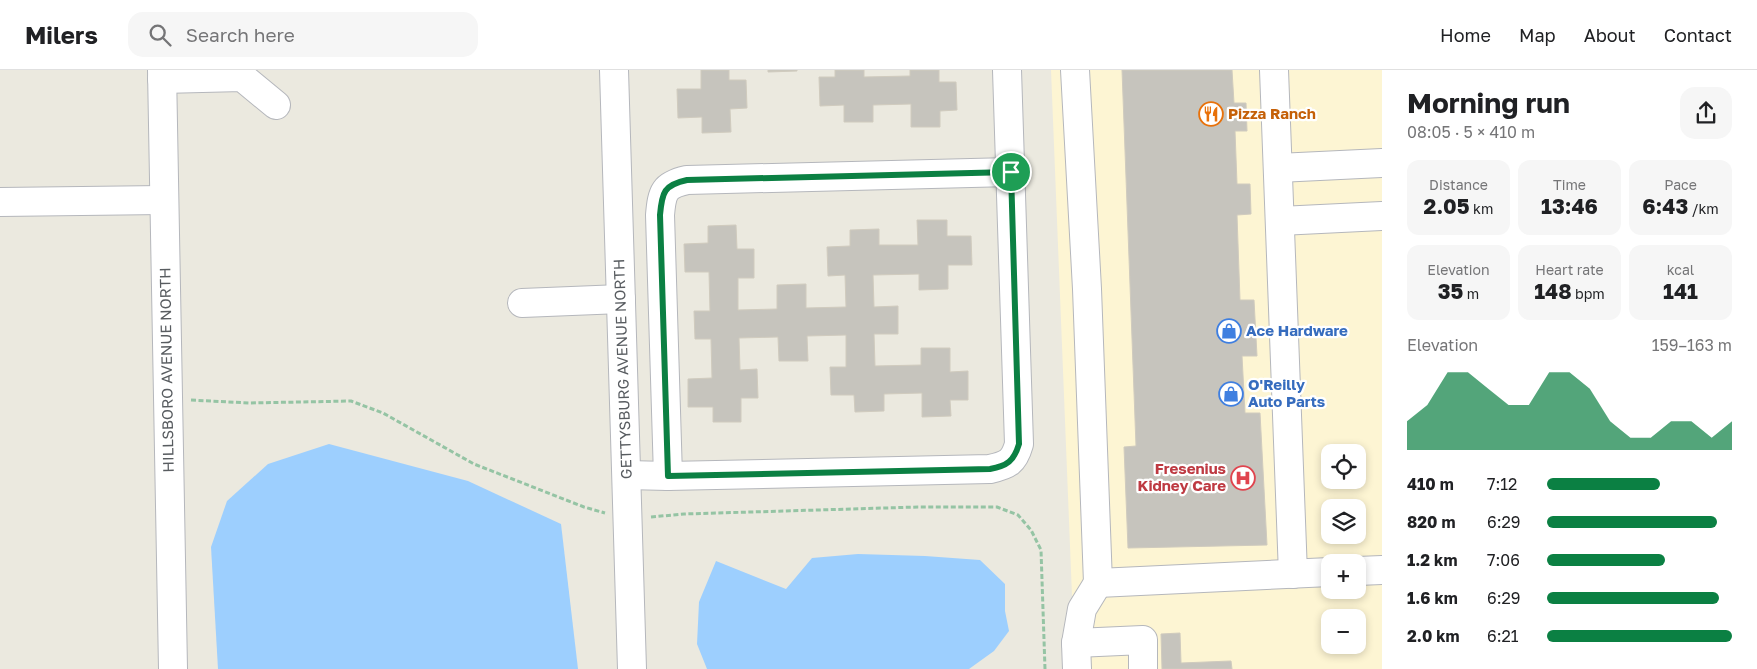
<!DOCTYPE html>
<html lang="en">
<head>
<meta charset="utf-8">
<style>
  :root { --surface:#fff; --page:#f6f6f6; --text:#202124; --muted:#757577; --line:#e0e0e0; --accent:#0b8043 }
  body { margin:0; font-family:"Golos Text",sans-serif; background:var(--page); color:var(--text); height:100vh; display:flex; flex-direction:column; font-size:19px; white-space:nowrap }
  * { box-sizing:border-box; margin:0 }
  p { font-size:16px; color:var(--muted) }
  .icon { flex:none; width:28px; height:28px; fill:none; stroke:currentColor; stroke-width:2; stroke-linecap:round; stroke-linejoin:round }
  .map { position:relative; flex:1; overflow:hidden }
  .side { display:flex; flex-direction:column; background:var(--surface); width:375px }
  .side>* { flex:none }
  .tools { position:absolute; left:1321px; top:374px; display:grid; gap:10px }
  .tools a { display:grid; place-items:center; width:45px; height:45px; border-radius:10px; background:var(--surface); box-shadow:0 2px 8px #0003; font-size:25px }
  .pin { position:absolute; display:grid; place-items:center; width:42px; height:42px; color:#fff; margin:-21px; border:2px solid #fff; border-radius:50%; box-shadow:0 1px 5px #0007 }
  .round { display:grid; place-items:center; flex:none; width:52px; height:52px; border-radius:15px; background:var(--page) }
  .summary { display:flex; align-items:center; justify-content:space-between; height:85px; padding:0 25px }
  h1 { font-size:28px; font-weight:700; line-height:38px }
  .stats { display:grid; grid-template-columns:repeat(3,1fr); gap:8px; height:85px; padding:5px 25px }
  .stats div { display:grid; align-content:center; border-radius:12px; background:var(--page); text-align:center }
  .stats b { font-size:21px; font-weight:700 }
  .stats small { font-size:14px; font-weight:400 }
  .stats p { font-size:14px }
  .chart { height:140px; padding:10px 25px }
  .chart p { display:flex; justify-content:space-between }
  .chart svg { width:100%; height:90px; margin-top:5px; fill:var(--accent); opacity:.7 }
  ul { padding:0 25px; list-style:none; font-size:16px }
  li { display:grid; grid-template-columns:80px 60px 1fr; align-items:center; height:38px }
  li i { height:12px; border-radius:6px; background:var(--accent) }
  header { display:flex; align-items:center; gap:30px; box-sizing:border-box; height:70px; padding:0 25px; background:var(--surface); border-bottom:1px solid var(--line) }
  header strong { font-size:24px }
  nav { display:flex; gap:28px; margin-inline-start:auto; font-size:18px }
  .search { width:350px; height:45px; background:var(--page); display:flex; align-items:center; gap:12px; box-sizing:border-box; padding:0 18px; border-radius:15px; color:var(--muted); font-size:19px }
  main { display:flex; flex:1; min-height:0 }
  .map>svg:first-child { display:block }
  .commercial { fill:#fdf5d3; fill-rule:evenodd }
  .water { fill:#9dcffe }
  .building { fill:#c6c4bd; stroke:#d0cbbe }
  .lines { fill:none; stroke-linecap:round; stroke-linejoin:round }
  .minor-casing { stroke:#b5b7bc; stroke-width:30 }
  .path { stroke:#95c4a4; stroke-width:3; stroke-dasharray:5 2.5; stroke-linecap:butt }
  .minor { stroke:#fff; stroke-width:28 }
  .route-casing { stroke:#fff; stroke-width:10 }
  .route { stroke:#0b8043; stroke-width:6 }
  .labels { text-anchor:middle; stroke-width:4.5; stroke-linejoin:round; paint-order:stroke }
  .food-label { font-size:15px; font-weight:bold; fill:#c56008; stroke:#fff; text-anchor:start }
  .shop-label { font-size:15px; font-weight:bold; fill:#366cbe; stroke:#fff; text-anchor:start }
  .street-label { font-size:15px; fill:#585c60; stroke:#fff }
  .health-label { font-size:15px; font-weight:bold; fill:#be3a42; stroke:#fff; text-anchor:end }
</style>
</head>
<body>
<header>
<strong>Milers</strong>
<div class="search"><svg class="icon" aria-label="search" viewBox="0 0 24 24"><circle cx="10" cy="10" r="6"/><path d="M15 15l6 6"/></svg>Search here</div>
<nav><a>Home</a><a>Map</a><a>About</a><a>Contact</a></nav>
</header>
<main>
<div class="map">
<svg width="1382" height="599" viewBox="0 0 1382 599">
  <rect width="100%" height="100%" fill="#ebe9df"/>
  <path class="commercial" d="M1051 0H1382V599H1088L1082 525 1072 526ZM1330 382H1358V410H1330ZM1330 438H1358V465H1330ZM1330 492H1358V520H1330ZM1330 548H1358V575H1330Z"/>
  <g class="water">
    <polygon points="329,374 468,411 561,454 578,599 218,599 211,477 227,431 268,394"/>
    <polygon points="858,484 925,486 980,490 1005,514 1005,541 1009,561 994,581 969,599 707,599 697,574 699,532 716,491 786,519 812,488"/>
  </g>
  <g class="building">
    <polygon points="701,0 729,0 729,10 746,10 747,38 730,39 731,62 702,63 702,47 678,48 677,19 701,19"/>
    <polygon points="768,0 797,0 797,1 768,2"/>
    <polygon points="835,0 864,0 864,7 910,6 910,0 939,0 939,12 956,12 957,40 940,41 940,57 911,57 911,34 873,35 873,52 844,52 844,35 820,36 819,7 835,7"/>
    <polygon points="1122,0 1232,0 1234,33 1246,33 1247,61 1235,61 1237,114 1250,114 1251,144 1237,145 1240,230 1254,230 1257,286 1242,286 1245,343 1260,343 1267,475 1128,478 1124,377 1136,376"/>
    <polygon points="917,150 947,150 947,166 971,166 972,195 948,195 948,219 919,220 919,204 873,205 874,237 898,236 898,264 874,264 875,296 921,295 921,278 950,278 950,302 968,301 968,330 950,330 951,346 922,347 922,323 884,324 884,341 855,342 854,325 831,325 830,297 846,297 846,265 807,266 808,291 779,291 778,267 739,268 740,300 757,299 758,328 741,328 741,352 713,352 713,337 688,337 688,309 712,308 711,269 695,269 694,241 710,241 709,202 685,202 684,174 708,173 708,156 736,155 737,179 754,179 754,208 738,208 738,240 777,239 777,215 806,214 806,238 846,237 845,205 828,206 827,177 850,176 850,160 879,159 879,175 918,175"/>
    <polygon points="1180,563 1181,593 1231,591 1232,599 1162,599 1161,564"/>
  </g>
  <g class="lines">
    <g class="minor-casing">
      <g id="minor">
        <polyline points="162,0 173,599"/>
        <polyline points="614,0 632,599"/>
        <polyline points="1075,0 1087,219 1098,513"/>
        <polyline points="1274,0 1293,504"/>
        <polyline points="162,9 242,7 276,35"/>
        <polyline points="1278,98 1382,93"/>
        <polyline points="0,132 163,130"/>
        <polyline points="1280,151 1382,146"/>
        <polyline points="522,233 621,229"/>
        <path d="M627 405 668 406 990 399C1008 395 1014 392 1019 374L1007 0"/>
        <path d="M668 406 660 145C662 122 664 115 687 110L1011 102"/>
        <polyline points="1358,501 1382,500"/>
        <polyline points="1098,513 1330,502"/>
        <polyline points="1076,573 1143,570 1143,599"/>
        <polyline points="1077,599 1076,573 1082,539 1098,513"/>
      </g>
    </g>
    <g class="path">
      <polyline points="191,330 249,333 351,331 383,343 474,394 584,437 605,443"/>
      <polyline points="651,447 684,444 918,437 997,437 1018,445 1031,460 1041,480 1045,599"/>
    </g>
    <use href="#minor" class="minor"/>
  </g>
  <g class="lines">
    <g class="route-casing">
      <path id="route" d="M1011 102 1019 374C1014 391 1007 396 990 399L668 406 660 145C662 122 664 115 687 110Z"/>
    </g>
    <use href="#route" class="route"/>
  </g>
  <defs>
    <g id="restaurant-ring" transform="scale(1.25)"><circle r="9.5" fill="#fff" stroke="#e8710a" stroke-width="1.5"/><path d="M-5-6h1v4h1v-4h1v4h1v-4h1v5L-1.5 .5V6h-2V.5L-5-1ZM5-6V6H3V1.5H1.5Q1.5-4 5-6Z" fill="#e8710a"/></g>
    <g id="shop-ring" transform="scale(1.25)"><circle r="9.5" fill="#fff" stroke="#3f7fe0" stroke-width="1.5"/><path d="M-5-2.5h2.3a2.7 3.5 0 0 1 5.4 0H5L5.5 6h-11ZM-1.5-2.5h3a1.5 2.3 0 0 0-3 0Z" fill="#3f7fe0"/></g>
    <g id="hospital-ring" transform="scale(1.25)"><circle r="9.5" fill="#fff" stroke="#e0444e" stroke-width="1.5"/><path d="M-5-5h3v3.5h4V-5h3V5h-3V1.5h-4V5h-3Z" fill="#e0444e"/></g>
  </defs>
  <g fill-rule="evenodd">
    <use href="#restaurant-ring" x="1211" y="44"/>
    <use href="#shop-ring" x="1229" y="261"/>
    <use href="#shop-ring" x="1231" y="324"/>
    <use href="#hospital-ring" x="1243" y="408"/>
  </g>
  <g class="labels">
    <g class="food-label">
      <text x="1228" y="49">Pizza Ranch</text>
    </g>
    <g class="shop-label">
      <text x="1246" y="266">Ace Hardware</text>
      <text x="1248" y="320">O'Reilly<tspan x="1248" dy="17">Auto Parts</tspan></text>
    </g>
    <g class="street-label">
      <text transform="translate(623 299) rotate(-92)" y="5">GETTYSBURG AVENUE NORTH</text>
      <text transform="translate(167 300) rotate(-91)" y="5">HILLSBORO AVENUE NORTH</text>
    </g>
    <g class="health-label">
      <text x="1226" y="404">Fresenius<tspan x="1226" dy="17">Kidney Care</tspan></text>
    </g>
  </g>
</svg>
<div class="tools">
<a><svg class="icon" aria-label="locate" viewBox="0 0 24 24"><circle cx="12" cy="12" r="6"/><path d="M12 2v4M12 18v4M2 12h4M18 12h4"/></svg></a>
<a><svg class="icon" aria-label="layers" viewBox="0 0 24 24"><path d="M12 4l9 5-9 5-9-5zM3 14l9 5 9-5"/></svg></a>
<a>+</a>
<a>−</a>
</div>
<div class="pin" style="left:1011px;top:102px;background:#1e9e55"><svg class="icon" aria-label="arrive" viewBox="0 0 24 24"><path d="M6 21V4h12l-3 4 3 4H6"/></svg></div>
</div>
<section class="side">
<div class="summary"><div><h1>Morning run</h1><p>08:05 · 5 × 410 m</p></div><a class="round"><svg class="icon" aria-label="share" viewBox="0 0 24 24"><path d="M12 15V3M7 8l5-5 5 5M5 13v7h14v-7"/></svg></a></div>
<div class="stats">
<div><p>Distance</p><b>2.05<small> km</small></b></div>
<div><p>Time</p><b>13:46</b></div>
<div><p>Pace</p><b>6:43<small> /km</small></b></div>
</div>
<div class="stats">
<div><p>Elevation</p><b>35<small> m</small></b></div>
<div><p>Heart rate</p><b>148<small> bpm</small></b></div>
<div><p>kcal</p><b>141</b></div>
</div>
<div class="chart"><p><span>Elevation</span>159–163 m</p>
<svg viewBox="0 0 160 44" preserveAspectRatio="none"><path d="M0 44V30L10 22L20 6L30 6L40 14L50 22L60 22L70 6L80 6L90 14L100 30L110 38L120 38L130 30L140 30L150 38L160 30V44z"/></svg>
</div>
<ul>
<li><b>410 m</b>7:12<i style="width:61%"></i></li>
<li><b>820 m</b>6:29<i style="width:92%"></i></li>
<li><b>1.2 km</b>7:06<i style="width:64%"></i></li>
<li><b>1.6 km</b>6:29<i style="width:93%"></i></li>
<li><b>2.0 km</b>6:21<i style="width:100%"></i></li>
</ul>
</section>
</main>
</body>
</html>
